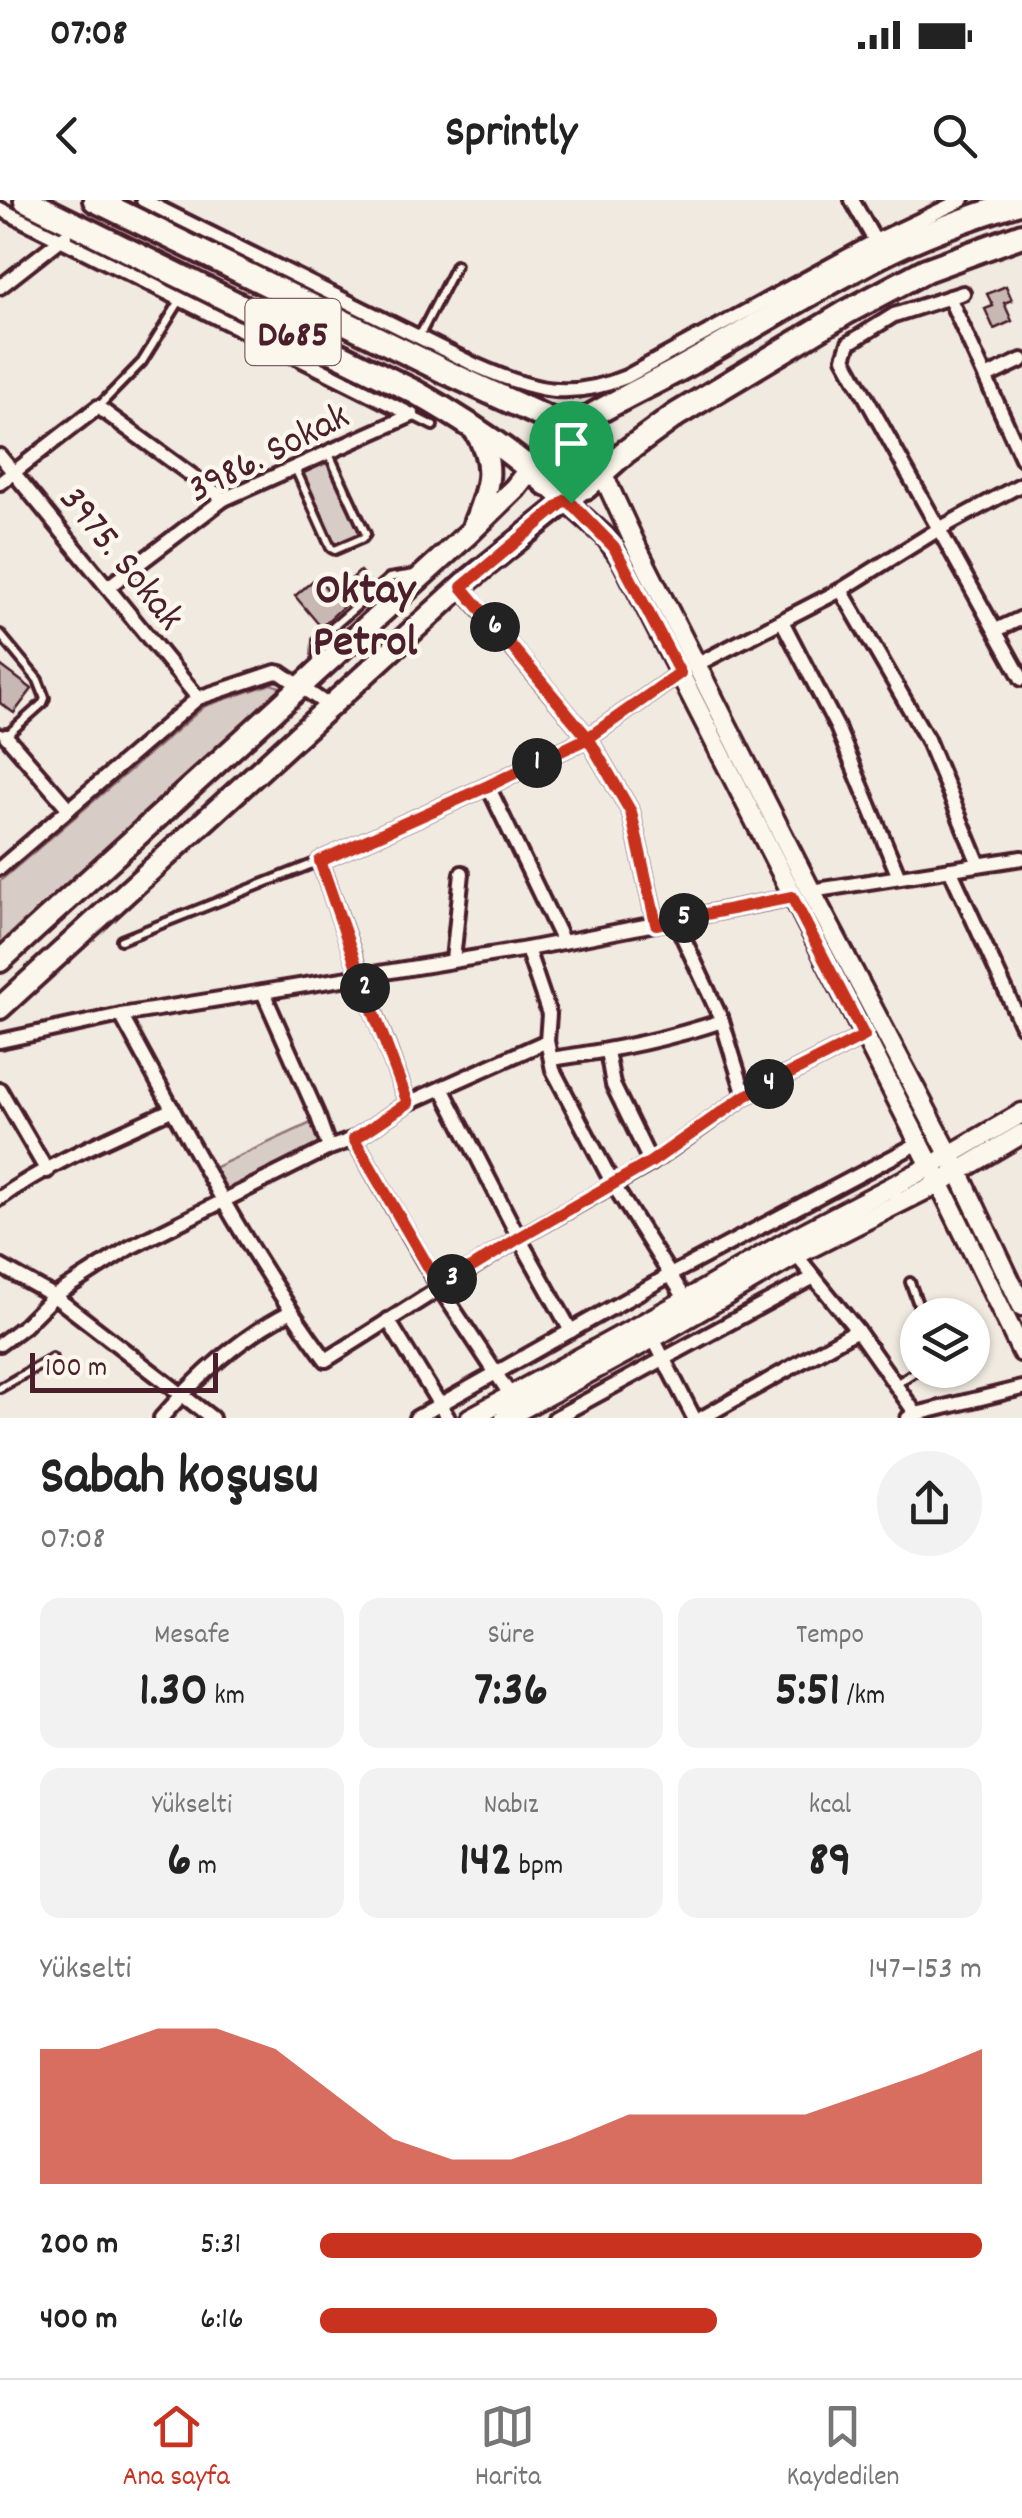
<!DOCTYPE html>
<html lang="tr">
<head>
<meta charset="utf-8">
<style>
  :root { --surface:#fff; --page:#f2f2f2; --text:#222; --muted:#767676; --line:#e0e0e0; --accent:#c8321e }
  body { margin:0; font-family:Dekko,sans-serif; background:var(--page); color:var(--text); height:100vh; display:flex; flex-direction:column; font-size:38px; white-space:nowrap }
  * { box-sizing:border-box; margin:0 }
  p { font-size:32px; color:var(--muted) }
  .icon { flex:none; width:55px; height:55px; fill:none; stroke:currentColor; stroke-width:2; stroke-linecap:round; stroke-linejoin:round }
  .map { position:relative; height:1218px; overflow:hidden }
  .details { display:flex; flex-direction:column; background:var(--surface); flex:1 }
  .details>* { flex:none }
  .buttons { position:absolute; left:900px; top:1098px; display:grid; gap:20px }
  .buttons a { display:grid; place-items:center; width:90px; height:90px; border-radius:50%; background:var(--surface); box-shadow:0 2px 8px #0004; font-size:50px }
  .scale { position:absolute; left:30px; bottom:25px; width:188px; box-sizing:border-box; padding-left:10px; border:5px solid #4a1f2b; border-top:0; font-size:28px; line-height:35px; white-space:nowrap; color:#4a1f2b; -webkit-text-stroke:8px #fbf7ec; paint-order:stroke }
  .pin { position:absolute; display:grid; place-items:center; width:85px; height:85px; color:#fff; margin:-102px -42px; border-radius:50% 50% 50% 0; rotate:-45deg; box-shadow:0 0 10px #0007 }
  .pin .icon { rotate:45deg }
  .km { position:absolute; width:50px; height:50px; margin:-25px; border-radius:50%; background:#222; color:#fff; font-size:28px; line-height:50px; text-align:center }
  .round { display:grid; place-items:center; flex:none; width:105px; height:105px; border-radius:52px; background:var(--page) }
  .head { display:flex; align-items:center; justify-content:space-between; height:170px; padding:0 40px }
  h1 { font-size:55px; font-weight:700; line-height:75px }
  .stats { display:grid; grid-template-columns:repeat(3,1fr); gap:15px; height:170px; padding:10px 40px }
  .stats div { display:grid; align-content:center; border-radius:20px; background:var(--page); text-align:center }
  .stats b { font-size:50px; font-weight:700 }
  .stats small { font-size:28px; font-weight:400 }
  .stats p { font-size:28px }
  .chart { height:280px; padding:20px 40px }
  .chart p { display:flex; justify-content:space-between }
  .chart svg { width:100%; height:180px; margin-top:10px; fill:var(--accent); opacity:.7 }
  ul { padding:0 40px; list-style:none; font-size:32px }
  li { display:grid; grid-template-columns:160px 120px 1fr; align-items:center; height:75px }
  li i { height:25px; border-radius:12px; background:var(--accent) }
  .status { display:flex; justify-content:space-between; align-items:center; height:70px; padding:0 50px; background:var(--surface); direction:ltr }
  .status svg { height:28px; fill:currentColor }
  header { display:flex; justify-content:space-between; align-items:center; height:130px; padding:0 40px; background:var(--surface); font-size:45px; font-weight:700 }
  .tabs { display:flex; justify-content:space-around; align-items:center; height:140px; border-top:2px solid var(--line); background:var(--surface); font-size:28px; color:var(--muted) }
  .tabs a { display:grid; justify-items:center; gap:5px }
  .tabs .on { color:var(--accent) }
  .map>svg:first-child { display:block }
  .green { fill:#d8ccc6; stroke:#917678; stroke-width:2.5 }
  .building { fill:#c8b8b3; stroke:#4a1f2b; stroke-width:2.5 }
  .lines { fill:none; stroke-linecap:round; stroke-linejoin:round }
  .lane-casing { stroke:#4a1f2b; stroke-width:14 }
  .street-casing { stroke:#4a1f2b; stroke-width:20 }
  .secondary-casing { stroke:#4a1f2b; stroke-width:25 }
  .primary-casing { stroke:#4a1f2b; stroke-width:28 }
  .highway-casing { stroke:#4a1f2b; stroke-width:30 }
  .lane { stroke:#fbf7ec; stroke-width:6 }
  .street { stroke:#fbf7ec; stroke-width:12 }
  .secondary { stroke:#fbf7ec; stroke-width:18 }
  .primary { stroke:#fbf7ec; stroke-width:20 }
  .highway { stroke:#fbf7ec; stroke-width:22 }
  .route-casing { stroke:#fff; stroke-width:20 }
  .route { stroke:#c8321e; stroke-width:12 }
  .labels { text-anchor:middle; stroke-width:9; stroke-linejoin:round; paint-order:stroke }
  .shield { fill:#fbf7ec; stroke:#7f6065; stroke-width:2.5 }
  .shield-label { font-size:38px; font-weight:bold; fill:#4a1f2b }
  .street-label { font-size:40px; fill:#4a1f2b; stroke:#fbf7ec }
  .quarter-label { font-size:45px; font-weight:bold; fill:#4a1f2b; stroke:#fbf7ec }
</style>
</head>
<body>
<div class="status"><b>07:08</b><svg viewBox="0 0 49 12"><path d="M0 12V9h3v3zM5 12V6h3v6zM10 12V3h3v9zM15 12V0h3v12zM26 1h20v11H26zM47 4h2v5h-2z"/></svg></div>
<header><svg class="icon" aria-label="back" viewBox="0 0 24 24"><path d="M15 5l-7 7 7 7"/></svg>Sprintly<svg class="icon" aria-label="search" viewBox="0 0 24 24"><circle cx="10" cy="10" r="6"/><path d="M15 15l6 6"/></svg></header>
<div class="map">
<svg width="1022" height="1218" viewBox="0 0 1022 1218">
  <rect width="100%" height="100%" fill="#f0eae0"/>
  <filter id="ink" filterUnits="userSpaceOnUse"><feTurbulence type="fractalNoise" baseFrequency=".01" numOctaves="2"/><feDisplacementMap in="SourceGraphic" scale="20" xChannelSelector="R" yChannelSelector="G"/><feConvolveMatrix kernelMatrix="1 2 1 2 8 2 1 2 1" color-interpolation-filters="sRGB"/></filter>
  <g filter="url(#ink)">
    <g class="green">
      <polygon points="328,260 361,334 334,346 301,272"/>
      <polygon points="271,484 283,488 0,746 0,681 205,506"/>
      <polygon points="311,923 321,945 219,992 209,970"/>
    </g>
    <g class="building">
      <polygon points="1006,86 1012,100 1004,103 1012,121 994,129 985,109 993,106 987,94"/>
      <polygon points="360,371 370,382 321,427 295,396 317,377 333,396"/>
      <polygon points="0,465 32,489 14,513 0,503"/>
    </g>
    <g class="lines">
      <g class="lane-casing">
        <g id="lane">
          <polyline points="420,135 456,65"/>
          <polyline points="99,206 142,162 181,99"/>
          <polyline points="413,216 433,226"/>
          <polyline points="295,268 331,348 335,350 363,338 366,334 329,254"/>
          <polyline points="0,434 38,480 45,498 43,503 6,536 0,533"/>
          <polyline points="317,462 318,440 389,378 415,374"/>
          <polyline points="121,740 320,661"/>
          <polyline points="910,1082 922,1115"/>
          <polyline points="896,1184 918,1170"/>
          <polyline points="0,1188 52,1158"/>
        </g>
      </g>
      <g class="street-casing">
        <g id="street">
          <path d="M143 0 477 166C531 190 569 201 626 177L875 41 962 0"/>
          <polyline points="852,0 879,48"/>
          <polyline points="0,9 412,215"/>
          <polyline points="0,87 65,36"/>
          <polyline points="963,93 894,115 849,143 844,158 1022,479"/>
          <polyline points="949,97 1022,258"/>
          <polyline points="986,177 1022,160"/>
          <polyline points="0,256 198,498"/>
          <polyline points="0,283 98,207 224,299"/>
          <polyline points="108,387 224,299 412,215"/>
          <polyline points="461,387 588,538 631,612 656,724"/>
          <polyline points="841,390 927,539 979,664"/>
          <polyline points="782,421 837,527 899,677"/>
          <polyline points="996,430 1022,418"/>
          <polyline points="696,465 841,390 939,329 1022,284"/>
          <polyline points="6,536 69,609"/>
          <polyline points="488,586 563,742"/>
          <polyline points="0,668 198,498 276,472 281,473 329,506"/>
          <polyline points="950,669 1022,826"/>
          <polyline points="811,691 1022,658"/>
          <polyline points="675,720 722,821 745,896"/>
          <polyline points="527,749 549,814 547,841 553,870 613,984 686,1100"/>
          <polyline points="453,760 462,673"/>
          <polyline points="263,792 317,914 329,948"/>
          <polyline points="121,815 527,749 793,697"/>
          <path d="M0 841 121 815C186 933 246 1052 326 1160L519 1038 651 963 745 896 864 836"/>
          <polyline points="607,851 613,885 651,963"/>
          <path d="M551 859C609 851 666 840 722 821"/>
          <polyline points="442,888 519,1038 571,1131"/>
          <polyline points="0,890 47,971"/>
          <polyline points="408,903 360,775 320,661 488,586 588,538 680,473"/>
          <polyline points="354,939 439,1087 511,1196"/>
          <path d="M0 998C52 961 115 936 173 909"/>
          <polyline points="0,1066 54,1096 212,1218"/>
          <polyline points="388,1120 448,1218"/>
          <polyline points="857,1130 916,1214 908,1218"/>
          <polyline points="653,1138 694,1218"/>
          <polyline points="0,1144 24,1126 54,1096 129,1048 329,948 354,939 408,903 547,841"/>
          <polyline points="916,1214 1022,1188"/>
          <path d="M161 1218C199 1175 239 1138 290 1112"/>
          <polyline points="416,1218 670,1075 919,943"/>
          <polyline points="555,1218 814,1077"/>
          <polyline points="702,1218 857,1130 796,1055"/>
        </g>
      </g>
      <g class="secondary-casing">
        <g id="secondary">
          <polyline points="593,253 638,350 811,691 958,971 1022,1106"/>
          <polyline points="553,290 605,336 622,360 931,966 1022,1152"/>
          <polyline points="470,1218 686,1100 788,1041 931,966 1022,913"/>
          <polyline points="505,1218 653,1138 796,1055 939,983 1022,934"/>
        </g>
      </g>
      <g class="primary-casing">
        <g id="primary">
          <path d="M474 229C497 264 489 287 474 324"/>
          <polyline points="0,761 468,334 515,288 543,252"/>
          <polyline points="0,808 466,382 579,291"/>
        </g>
      </g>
      <g class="highway-casing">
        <g id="highway">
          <path d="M26 0 415 192C463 219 506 247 547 284"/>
          <polyline points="95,0 444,171 553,221 588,246"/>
          <path d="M548 245C590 212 640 191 687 165 751 129 814 90 880 56 924 33 974 16 1022 1"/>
          <polyline points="586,287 624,253 676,215 847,112 926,70 1022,35"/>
        </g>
      </g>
      <use href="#lane" class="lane"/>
      <use href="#street" class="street"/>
      <use href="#secondary" class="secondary"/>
      <use href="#primary" class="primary"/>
      <use href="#highway" class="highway"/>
    </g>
  </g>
  <g class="lines" filter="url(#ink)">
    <g class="route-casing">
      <polyline id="route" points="571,303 614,347 680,473 588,538 488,586 320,661 360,776 408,903 354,939 440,1087 519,1038 651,962 745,896 864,836 792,697 656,724 631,612 588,538 462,387 566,300 571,303"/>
    </g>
    <use href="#route" class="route"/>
  </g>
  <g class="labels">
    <rect class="shield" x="245.5" y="99" width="95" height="66" rx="8"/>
    <g class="shield-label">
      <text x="293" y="145">D685</text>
    </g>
    <g class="street-label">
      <text transform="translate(267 250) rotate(-27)" y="14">3986. Sokak</text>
      <text transform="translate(124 356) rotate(51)" y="14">3975. Sokak</text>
    </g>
    <g class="quarter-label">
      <text x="365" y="402">Oktay<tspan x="365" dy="52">Petrol</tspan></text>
    </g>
  </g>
</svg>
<div class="buttons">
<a><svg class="icon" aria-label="layers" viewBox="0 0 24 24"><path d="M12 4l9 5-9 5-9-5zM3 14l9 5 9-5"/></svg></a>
</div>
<div class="scale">100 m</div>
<div class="pin" style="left:571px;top:303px;background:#1e9e55"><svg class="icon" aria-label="arrive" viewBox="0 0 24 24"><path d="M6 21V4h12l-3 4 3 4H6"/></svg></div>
<b class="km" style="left:537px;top:563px">1</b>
<b class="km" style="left:365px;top:788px">2</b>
<b class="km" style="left:452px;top:1079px">3</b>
<b class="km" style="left:769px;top:884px">4</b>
<b class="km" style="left:684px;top:718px">5</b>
<b class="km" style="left:495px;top:427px">6</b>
</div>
<section class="details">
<div class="head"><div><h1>Sabah koşusu</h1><p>07:08</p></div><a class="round"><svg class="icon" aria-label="share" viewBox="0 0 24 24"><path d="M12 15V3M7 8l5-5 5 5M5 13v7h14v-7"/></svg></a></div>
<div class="stats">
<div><p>Mesafe</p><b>1.30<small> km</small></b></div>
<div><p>Süre</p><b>7:36</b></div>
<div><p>Tempo</p><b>5:51<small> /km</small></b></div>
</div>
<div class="stats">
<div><p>Yükselti</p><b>6<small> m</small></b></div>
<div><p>Nabız</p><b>142<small> bpm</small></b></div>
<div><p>kcal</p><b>89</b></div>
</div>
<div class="chart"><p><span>Yükselti</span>147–153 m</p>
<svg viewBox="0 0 160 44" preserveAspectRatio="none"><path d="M0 44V11L10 11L20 6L30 6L40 11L50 22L60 33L70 38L80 38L90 33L100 27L110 27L120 27L130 27L140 22L150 17L160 11V44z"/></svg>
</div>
<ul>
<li><b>200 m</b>5:31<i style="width:100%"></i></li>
<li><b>400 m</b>6:16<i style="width:60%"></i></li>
</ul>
</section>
<nav class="tabs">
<a class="on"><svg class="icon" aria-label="home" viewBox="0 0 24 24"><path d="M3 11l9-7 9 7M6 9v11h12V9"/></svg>Ana sayfa</a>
<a><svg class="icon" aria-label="map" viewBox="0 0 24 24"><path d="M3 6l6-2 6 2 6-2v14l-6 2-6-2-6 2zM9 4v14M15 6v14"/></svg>Harita</a>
<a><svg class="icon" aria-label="saved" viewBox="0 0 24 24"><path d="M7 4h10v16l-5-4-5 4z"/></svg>Kaydedilen</a>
</nav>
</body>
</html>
